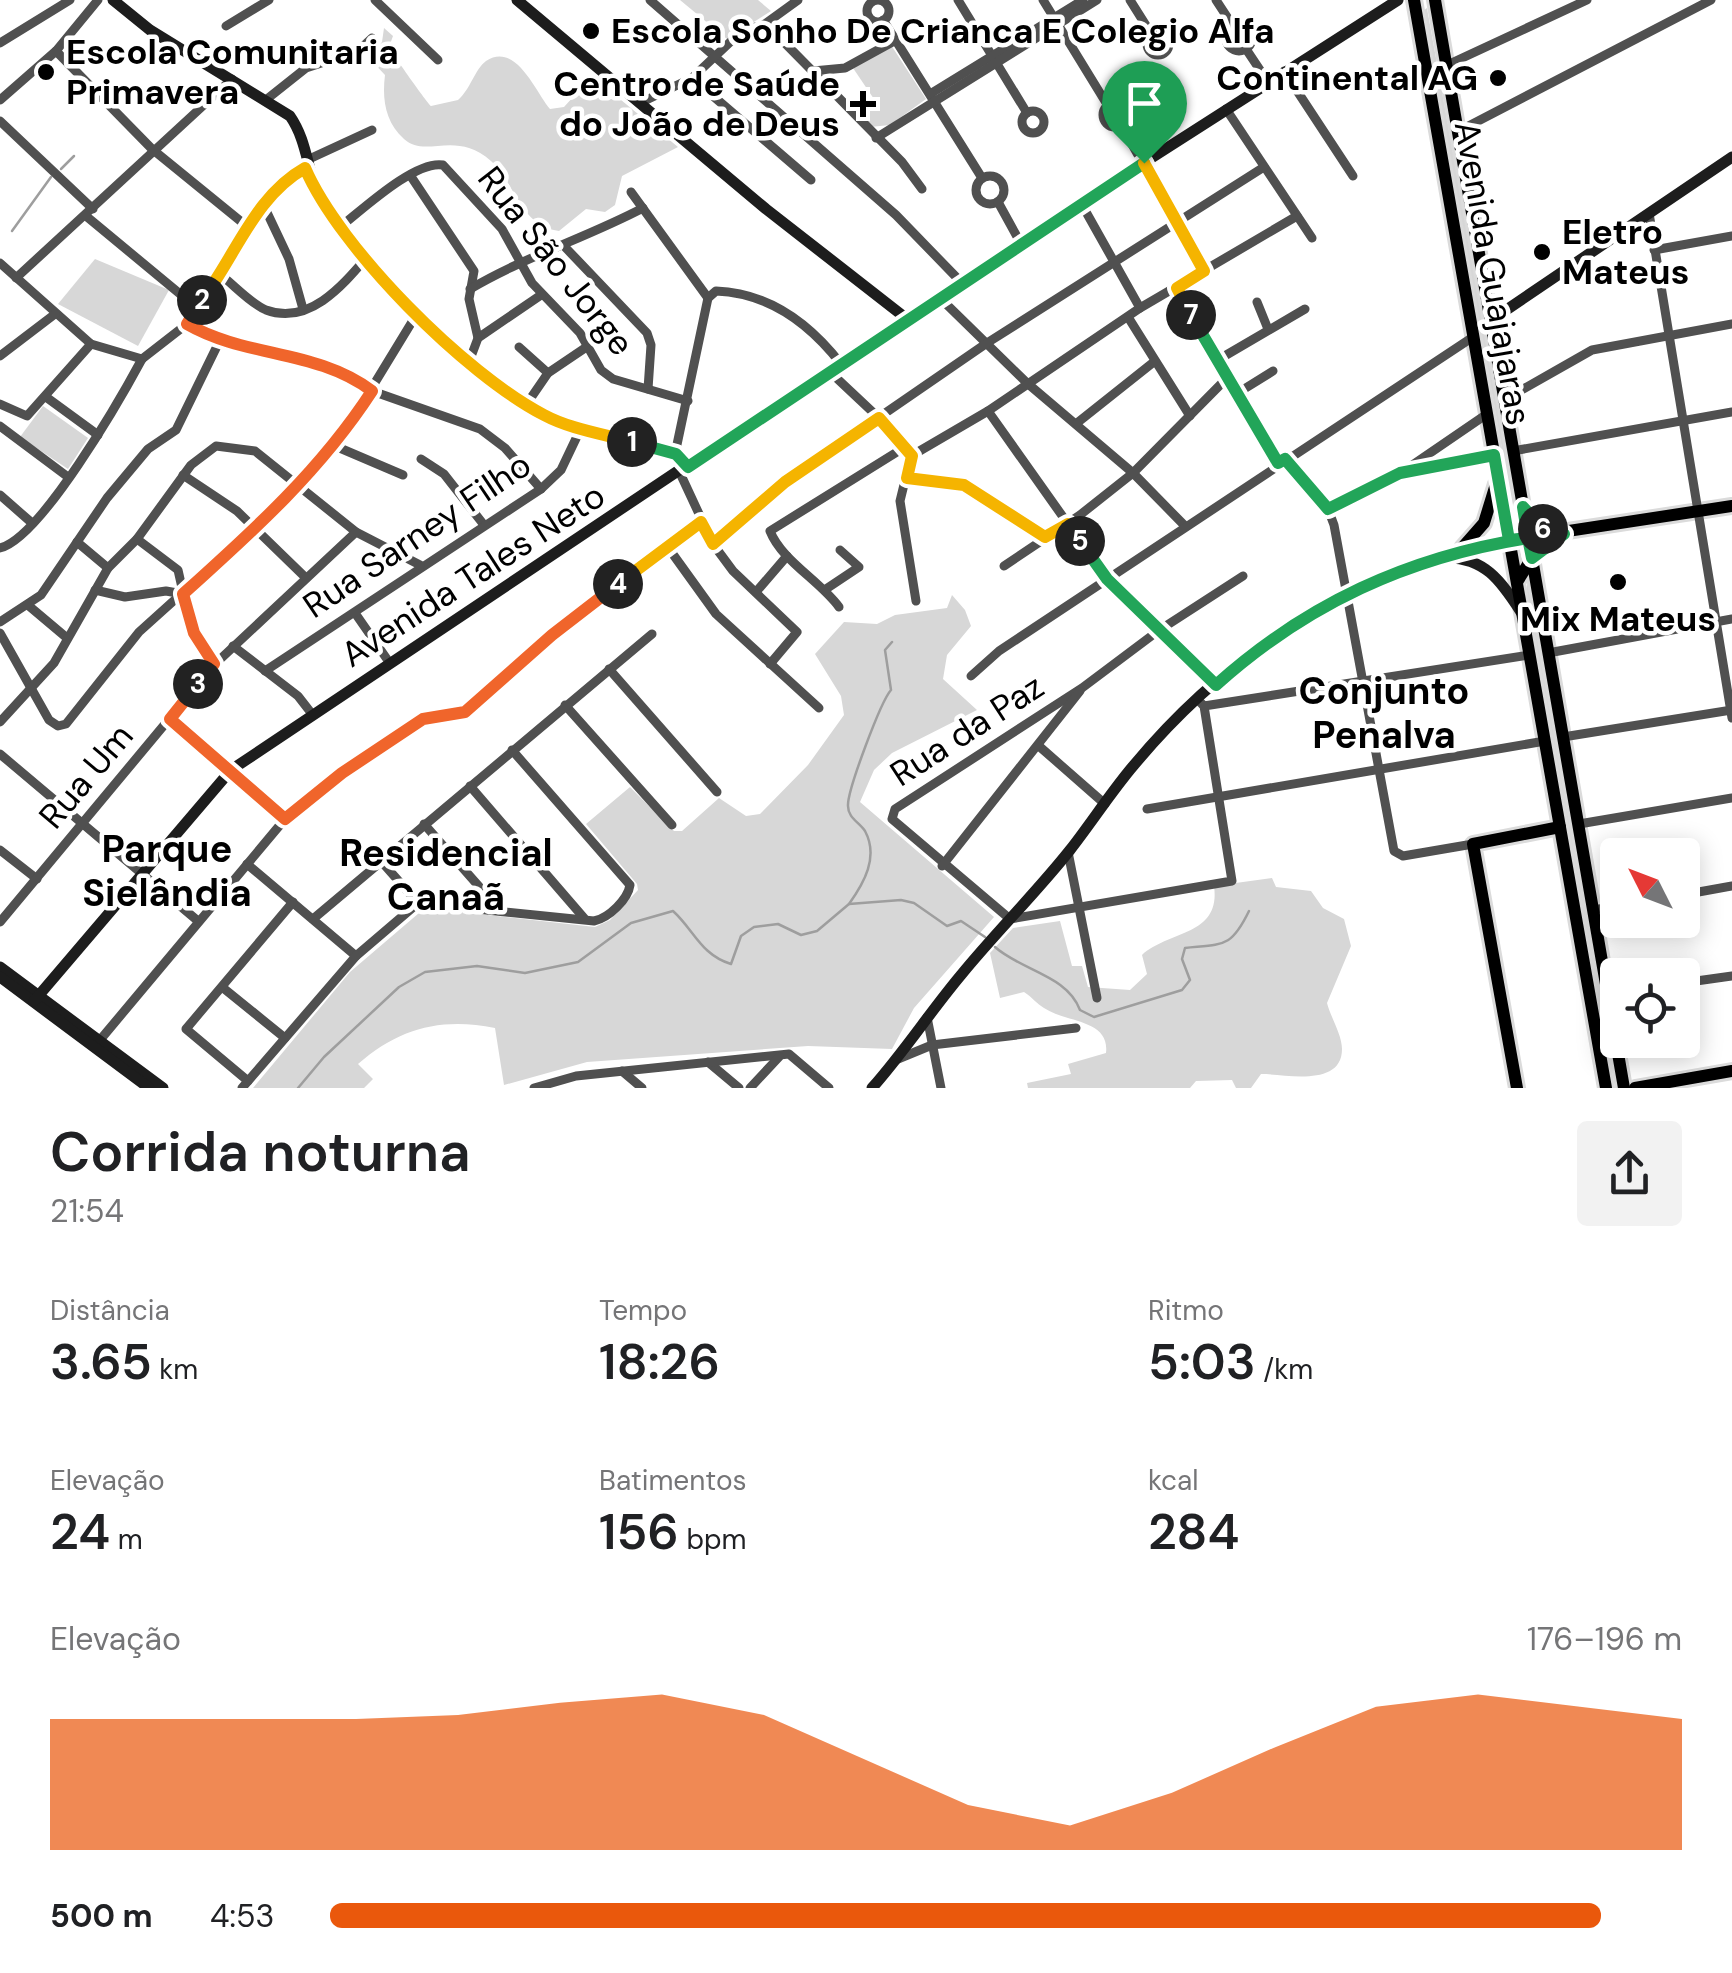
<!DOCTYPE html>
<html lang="pt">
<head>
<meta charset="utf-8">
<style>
  :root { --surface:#fff; --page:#f2f2f2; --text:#202124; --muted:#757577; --accent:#ea580c }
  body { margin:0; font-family:"DM Sans",sans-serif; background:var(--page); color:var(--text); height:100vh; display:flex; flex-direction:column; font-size:38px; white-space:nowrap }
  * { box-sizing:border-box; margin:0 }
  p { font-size:32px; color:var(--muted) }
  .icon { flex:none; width:55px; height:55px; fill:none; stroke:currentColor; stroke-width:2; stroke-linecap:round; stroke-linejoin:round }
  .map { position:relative; height:1088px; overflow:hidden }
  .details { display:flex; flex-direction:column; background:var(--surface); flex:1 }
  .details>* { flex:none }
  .needle { width:65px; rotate:312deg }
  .buttons { position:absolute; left:1600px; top:838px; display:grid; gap:20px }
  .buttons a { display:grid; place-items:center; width:100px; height:100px; border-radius:10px; background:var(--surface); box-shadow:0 5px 25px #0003; font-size:50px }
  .pin { position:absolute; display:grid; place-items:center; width:85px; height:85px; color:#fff; margin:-102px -42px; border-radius:50% 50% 50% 0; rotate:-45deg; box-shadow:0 0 10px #0007 }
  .pin .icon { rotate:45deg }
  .km { position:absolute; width:50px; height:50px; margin:-25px; border-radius:50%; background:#222; color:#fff; font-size:28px; line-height:50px; text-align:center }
  .round { display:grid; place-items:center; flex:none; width:105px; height:105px; border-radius:10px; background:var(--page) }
  .summary { display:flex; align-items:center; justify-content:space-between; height:170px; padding:0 50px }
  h1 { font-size:55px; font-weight:600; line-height:75px }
  .metrics { display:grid; grid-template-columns:repeat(3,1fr); gap:15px; height:170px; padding:10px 50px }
  .metrics div { display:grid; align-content:center }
  .metrics b { font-size:50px; font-weight:600 }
  .metrics small { font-size:28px; font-weight:400 }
  .metrics p { font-size:28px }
  .chart { height:280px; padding:20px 50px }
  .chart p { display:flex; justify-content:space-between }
  .chart svg { width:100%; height:180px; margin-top:10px; fill:var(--accent); opacity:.7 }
  ul { padding:0 50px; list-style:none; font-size:32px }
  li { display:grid; grid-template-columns:160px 120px 1fr; align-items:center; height:75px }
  li i { height:25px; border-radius:12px; background:var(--accent) }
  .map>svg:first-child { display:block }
  .green { fill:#d7d7d7 }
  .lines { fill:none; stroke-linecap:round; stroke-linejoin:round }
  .stream { stroke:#9e9e9e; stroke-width:2.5 }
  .primary-casing { stroke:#dbdbdb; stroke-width:18 }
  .street { stroke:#505050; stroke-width:9 }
  .secondary { stroke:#1d1d1d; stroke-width:11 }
  .primary { stroke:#000; stroke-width:12 }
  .split-1-casing { stroke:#fff; stroke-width:20 }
  .split-2-casing { stroke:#fff; stroke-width:20 }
  .split-3-casing { stroke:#fff; stroke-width:20 }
  .split-4-casing { stroke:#fff; stroke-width:20 }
  .split-5-casing { stroke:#fff; stroke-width:20 }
  .split-6-casing { stroke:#fff; stroke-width:20 }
  .split-7-casing { stroke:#fff; stroke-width:20 }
  .split-8-casing { stroke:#fff; stroke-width:20 }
  .split-1 { stroke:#22a559; stroke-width:12 }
  .split-2 { stroke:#f5b400; stroke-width:12 }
  .split-3 { stroke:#f0652b; stroke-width:12 }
  .split-4 { stroke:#f0652b; stroke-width:12 }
  .split-5 { stroke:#f5b400; stroke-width:12 }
  .split-6 { stroke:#22a559; stroke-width:12 }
  .split-7 { stroke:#22a559; stroke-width:12 }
  .split-8 { stroke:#f5b400; stroke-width:12 }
  .poi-dot { fill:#000; stroke:#fff; stroke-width:4 }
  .labels { text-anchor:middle; stroke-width:9; stroke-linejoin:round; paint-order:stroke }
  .poi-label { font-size:35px; font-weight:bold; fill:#000; stroke:#fff; text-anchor:start }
  .street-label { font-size:35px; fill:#000; stroke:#fff }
  .neighbourhood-label { font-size:38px; font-weight:bold; fill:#000; stroke:#fff }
</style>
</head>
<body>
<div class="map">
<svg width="1732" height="1088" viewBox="0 0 1732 1088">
  <rect width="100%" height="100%" fill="#fff"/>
  <g class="green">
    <polygon points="680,0 758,0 771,11 727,39"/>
    <polygon points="1427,8 1519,520 1515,521 1423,11"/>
    <path d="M384 28 393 36 389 47C391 52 428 104 431 106L458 100C470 90 475 69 486 61 516 41 536 93 550 109L564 107 592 76 678 147 622 176 615 205 605 212 586 209 559 231C520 227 515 182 491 161 455 129 426 159 404 139 385 122 382 99 385 75L369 58 382 42Z"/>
    <polygon points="891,45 926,99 890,125 870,127 861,116 878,105 853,68"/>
    <polygon points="95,259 169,290 138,346 58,304"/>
    <polygon points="43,406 88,438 68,469 20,437"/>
    <polygon points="1529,578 1614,1073 1610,1074 1526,590"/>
    <path d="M952 595 965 610 971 626 947 655 943 679 977 710 892 753 874 770 860 802 994 917 914 1008 892 1049 808 1046 587 1062 504 1085 495 1028C442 1017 399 1028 358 1064L373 1079 364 1088H253L350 972 419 913 433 909 595 927 610 920 638 890 637 884 586 824 630 787 674 831H682L719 798 746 816 760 814 808 765 844 715 841 696 815 654 844 622 877 624 895 615 947 608Z"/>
    <path d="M1272 878 1276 887 1311 891 1323 908 1344 919 1351 946 1327 1003C1331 1018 1342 1035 1342 1049 1342 1088 1284 1074 1261 1074L1251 1088H1236L1232 1080 1196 1081 1190 1088H1028L1027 1083 1071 1074 1068 1064 1106 1053C1110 1019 1066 1023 1044 1008 1037 1004 1032 997 1024 992L1000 998 990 953 1013 928 1060 921 1072 966H1082L1088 987 1130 990 1147 974 1142 955C1170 930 1221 936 1214 886Z"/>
  </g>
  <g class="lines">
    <g class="stream">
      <polyline points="61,169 74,156"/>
      <polyline points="12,231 51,177"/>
      <path d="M849 904C864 883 879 857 865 831 859 822 848 818 848 806 847 791 881 701 891 690L885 650 892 642"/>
      <path d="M995 947C1022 971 1067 975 1080 1010L1094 1017 1182 990 1190 980 1182 959 1185 948C1224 944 1231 948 1249 911"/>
      <path d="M298 1088 324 1057 399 987 425 972 477 966 525 973 578 962 631 923 673 911C694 930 701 955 731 964L741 936 754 927 778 924 801 935 817 931 849 904 901 900 914 903 947 926 961 921 985 937"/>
    </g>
    <g class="primary-casing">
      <g id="primary">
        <polyline points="1414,0 1606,1088"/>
        <polyline points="1435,0 1624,1088"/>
        <polyline points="1509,540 1732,506"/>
        <polyline points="1462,548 1484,523 1496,484"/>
        <polyline points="1517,582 1532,558 1559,537"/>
        <polyline points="1517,1088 1473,844 1560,827"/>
        <polyline points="1635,1088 1732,1071"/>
      </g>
    </g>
    <g class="street">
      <polyline points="375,0 438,60"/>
      <polyline points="650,0 896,215 961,282"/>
      <polyline points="958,0 1027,113"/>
      <polyline points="1043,0 1108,106"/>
      <polyline points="1130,0 1152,35"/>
      <polyline points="1216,0 1233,26"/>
      <circle cx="878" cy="11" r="11"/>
      <polyline points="883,20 982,178"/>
      <circle cx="1239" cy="38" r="13"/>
      <polyline points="226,26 269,0"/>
      <polyline points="762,26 771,29 902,162 922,189"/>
      <circle cx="1158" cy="44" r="11"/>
      <polyline points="0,43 70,0"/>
      <polyline points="1246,49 1268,82"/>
      <polyline points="56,51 152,149 249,228"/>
      <polyline points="1445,66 1587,0"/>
      <polyline points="813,71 845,68 896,40"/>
      <polyline points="1284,71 1353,176"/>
      <polyline points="692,78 811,180"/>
      <polyline points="930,94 1083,0"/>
      <polyline points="267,99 306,68 358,51 372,38"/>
      <polyline points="0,100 56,51 98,0"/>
      <polyline points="640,103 692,78 744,29 762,26 798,0"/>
      <circle cx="1115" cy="115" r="12"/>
      <polyline points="1226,109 1312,238"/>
      <circle cx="1033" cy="122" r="11"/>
      <polyline points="0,121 93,209"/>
      <polyline points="1121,125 1204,271"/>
      <polyline points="1457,132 1711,0"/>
      <polyline points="876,138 1097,0"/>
      <polyline points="307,160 372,130"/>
      <polyline points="410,175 474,271 469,299 478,338"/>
      <circle cx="990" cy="190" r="14"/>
      <polyline points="631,192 708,298"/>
      <polyline points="998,202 1020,242"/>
      <polyline points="1081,203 1140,308"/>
      <polyline points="263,204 289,259 303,309"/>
      <polyline points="1649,213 1732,718"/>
      <polyline points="86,216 197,308"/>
      <path d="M340 227C362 210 415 160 443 165L502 229 532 283 580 333 601 370 613 379 688 401"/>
      <polyline points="564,246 647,333 651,345 648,389"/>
      <polyline points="1654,250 1732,236"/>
      <polyline points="0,263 91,344 142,359"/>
      <path d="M221 275C235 286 250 303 266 310 309 326 343 285 367 257"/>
      <polyline points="16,278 232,79"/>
      <polyline points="1177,288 1278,463"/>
      <path d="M470 289C526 256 586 238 643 208"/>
      <polyline points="939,297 1027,383 1133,473 1185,526"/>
      <path d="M708 298 716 291C769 293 810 324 841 364"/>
      <polyline points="1257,302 1268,329"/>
      <polyline points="1128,317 1190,416"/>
      <polyline points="187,324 219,342 323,363 372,391 480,429 505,448 541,489"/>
      <polyline points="519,347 548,373"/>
      <polyline points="0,356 55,314"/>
      <polyline points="142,359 187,324 263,204 276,187 305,167"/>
      <polyline points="1216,361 1305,309"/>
      <polyline points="469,362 478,338 541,295"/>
      <polyline points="829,371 879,418 911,456 900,501 916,601"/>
      <polyline points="1236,394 1273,371"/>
      <polyline points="46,397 98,435"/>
      <polyline points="1504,400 1592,350 1732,324"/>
      <polyline points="0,404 27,416 91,344"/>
      <polyline points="526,405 548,373 588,346"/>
      <polyline points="988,411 1107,579 1216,685"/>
      <polyline points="1077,423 1155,361"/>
      <polyline points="0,426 68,477"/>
      <polyline points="335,446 403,475"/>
      <polyline points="1513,451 1732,412"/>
      <polyline points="675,454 708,298"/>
      <polyline points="911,456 988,411 1140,308 1297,216"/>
      <polyline points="421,459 444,474 484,525"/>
      <polyline points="1285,459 1328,509 1334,525 1394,851 1403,856 1473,844"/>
      <polyline points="1411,466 1487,414"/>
      <polyline points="680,473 713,544 733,571 797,632 770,664"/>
      <polyline points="183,475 237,511 306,578"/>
      <polyline points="907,477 963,485 1045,537"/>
      <polyline points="0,495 32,523"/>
      <polyline points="1328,509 1400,473 1494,455"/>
      <polyline points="137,539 178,570 190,623 215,664"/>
      <polyline points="77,542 108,568"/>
      <polyline points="713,544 785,482 987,343 1264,167"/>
      <polyline points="667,546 716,614 819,708"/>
      <path d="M0 548C41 538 121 398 142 359"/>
      <polyline points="1004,566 1080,515 1133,473 1226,379"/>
      <polyline points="826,589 859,567 840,550"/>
      <polyline points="95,590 125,597 166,591 183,594"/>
      <polyline points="756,592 787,556"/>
      <polyline points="29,606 67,638"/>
      <path d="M839 607C819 580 782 561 770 531L905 447"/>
      <polyline points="355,613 389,662"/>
      <polyline points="0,622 41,595 107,498 148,449 176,430 219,342"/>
      <polyline points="0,633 49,720 58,726 66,724 139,632 300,487 340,440 418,312"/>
      <polyline points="233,646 298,696 312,714"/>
      <polyline points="1548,653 1732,619"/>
      <polyline points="609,669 717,792"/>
      <polyline points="265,671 541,489 561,470 581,428"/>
      <polyline points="971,676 999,651 1473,337"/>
      <polyline points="1199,701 1204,706 1232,881 1010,919 892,819 895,809 1082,688 1158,631 1243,576"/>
      <polyline points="565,705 672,825"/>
      <polyline points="1204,706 1529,655"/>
      <polyline points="169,719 285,819"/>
      <polyline points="0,722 54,663 108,568 137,539 191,465 216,446 255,451 356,532 420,565"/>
      <polyline points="1563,737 1732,710"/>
      <polyline points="1040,747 1105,804"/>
      <polyline points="0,754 198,921"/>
      <polyline points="470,786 584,918"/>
      <polyline points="1147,809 1545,741"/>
      <polyline points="424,824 498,908"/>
      <polyline points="1579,824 1732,798"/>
      <polyline points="0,850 37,879"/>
      <polyline points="1068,852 1097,998"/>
      <polyline points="381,861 418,903"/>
      <polyline points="247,864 356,956"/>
      <polyline points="942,866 1080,691"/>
      <polyline points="1682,895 1732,886"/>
      <path d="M418 903 594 921C609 918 628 899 630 885L512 750"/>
      <polyline points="1593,910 1618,906"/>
      <polyline points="313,919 652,634"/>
      <polyline points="0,922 215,664 356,532"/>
      <polyline points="1682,983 1732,976"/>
      <polyline points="222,987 285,1038"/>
      <polyline points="927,1017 941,1088"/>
      <polyline points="95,1046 285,819 342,773 423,719 465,713 551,635 701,523"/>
      <polyline points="898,1059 932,1045 1076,1028"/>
      <polyline points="708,1062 739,1088"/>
      <polyline points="622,1071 642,1088"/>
      <polyline points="248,1081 186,1029 293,902"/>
      <polyline points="242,1088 356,956 418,903"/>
      <polyline points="534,1088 576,1076 789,1054 829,1088"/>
      <polyline points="750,1088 779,1057"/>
    </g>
    <g class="secondary">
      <path d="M113 0 150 30 290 116C310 145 306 177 325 207 365 268 484 390 551 418 590 435 635 443 675 454L689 467"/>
      <polyline points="517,0 766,209 907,319"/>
      <polyline points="1490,321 1732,157"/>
      <path d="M1444 558C1484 556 1501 581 1521 612"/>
      <polyline points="0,967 163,1088"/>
      <polyline points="0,977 149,1088"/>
      <polyline points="34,1001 231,770 1020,242 1398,0"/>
      <path d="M872 1088C904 1052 930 1012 961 975 996 932 1036 893 1070 850 1092 822 1111 792 1134 765 1226 654 1365 560 1509 540"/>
    </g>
    <use href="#primary" class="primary"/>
  </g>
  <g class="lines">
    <g class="split-1-casing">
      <polyline id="split-1" points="632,442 676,454 688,467 1144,163"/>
    </g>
    <g class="split-2-casing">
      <path id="split-2" d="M202 300C236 255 255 196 305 168 340 249 465 374 544 415 570 429 603 434 632 442"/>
    </g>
    <g class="split-3-casing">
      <path id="split-3" d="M198 684 214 664 194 633 183 594C253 531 320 471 372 391 316 349 246 358 187 324L202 300"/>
    </g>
    <g class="split-4-casing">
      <polyline id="split-4" points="198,684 170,719 285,819 342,773 423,719 465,712 552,635 618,584"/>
    </g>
    <g class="split-5-casing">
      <polyline id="split-5" points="618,584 701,522 713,544 785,482 879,418 912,456 907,478 964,485 1045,537 1068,524 1080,541"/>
    </g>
    <g class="split-6-casing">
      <path id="split-6" d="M1080 541 1107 579 1216 685C1306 604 1408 557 1528 538L1523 507 1543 529"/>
    </g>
    <g class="split-7-casing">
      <polyline id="split-7" points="1191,315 1278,463 1285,459 1328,509 1400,473 1494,455 1509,540 1528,538 1532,558 1564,534 1543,529"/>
    </g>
    <g class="split-8-casing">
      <polyline id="split-8" points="1144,163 1204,271 1177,288 1191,315"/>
    </g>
    <use href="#split-1" class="split-1"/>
    <use href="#split-2" class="split-2"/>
    <use href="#split-3" class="split-3"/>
    <use href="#split-4" class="split-4"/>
    <use href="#split-5" class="split-5"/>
    <use href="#split-6" class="split-6"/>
    <use href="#split-7" class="split-7"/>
    <use href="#split-8" class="split-8"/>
  </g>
  <g class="poi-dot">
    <circle cx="591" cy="31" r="10"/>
    <circle cx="46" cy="72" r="10"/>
    <circle cx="1498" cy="78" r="10"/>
    <path d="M858 89h10v10h10v10h-10v10h-10v-10h-10v-10h10z"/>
    <circle cx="1542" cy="252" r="10"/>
    <circle cx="1618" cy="582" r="10"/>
  </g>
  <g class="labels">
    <g class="poi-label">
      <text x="611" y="43">Escola Sonho De Crianca E Colegio Alfa</text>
      <text x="66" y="64">Escola Comunitaria<tspan x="66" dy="40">Primavera</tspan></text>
      <text x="1478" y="90" text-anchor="end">Continental AG</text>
      <text x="840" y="96" text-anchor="end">Centro de Saúde<tspan x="840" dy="40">do João de Deus</tspan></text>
      <text x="1562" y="244">Eletro<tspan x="1562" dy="40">Mateus</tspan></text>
      <text x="1618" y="631" text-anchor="middle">Mix Mateus</text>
    </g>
    <g class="street-label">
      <text transform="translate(556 261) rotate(52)" y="12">Rua São Jorge</text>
      <text transform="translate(1493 273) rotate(80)" y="12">Avenida Guajajaras</text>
      <text transform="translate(417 535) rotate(-34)" y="12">Rua Sarney Filho</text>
      <text transform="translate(473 575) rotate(-33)" y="12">Avenida Tales Neto</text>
      <text transform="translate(967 730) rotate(-33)" y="12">Rua da Paz</text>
      <text transform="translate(86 776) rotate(-50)" y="12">Rua Um</text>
    </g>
    <g class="neighbourhood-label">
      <text x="1384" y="704">Conjunto<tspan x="1384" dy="44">Penalva</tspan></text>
      <text x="167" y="862">Parque<tspan x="167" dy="44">Sielândia</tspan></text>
      <text x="446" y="866">Residencial<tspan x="446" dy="44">Canaã</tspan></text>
    </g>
  </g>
</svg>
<div class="buttons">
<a><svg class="needle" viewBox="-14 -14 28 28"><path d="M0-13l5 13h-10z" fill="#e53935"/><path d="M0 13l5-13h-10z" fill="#757577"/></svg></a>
<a><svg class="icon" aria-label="locate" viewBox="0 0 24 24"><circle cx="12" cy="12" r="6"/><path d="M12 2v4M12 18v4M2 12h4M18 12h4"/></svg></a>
</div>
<div class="pin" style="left:1144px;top:163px;background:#1e9e55"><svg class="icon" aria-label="arrive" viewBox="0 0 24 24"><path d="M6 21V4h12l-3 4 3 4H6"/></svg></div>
<b class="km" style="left:632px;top:442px">1</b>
<b class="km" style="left:202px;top:300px">2</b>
<b class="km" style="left:198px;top:684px">3</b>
<b class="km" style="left:618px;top:584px">4</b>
<b class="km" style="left:1080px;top:541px">5</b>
<b class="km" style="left:1543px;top:529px">6</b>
<b class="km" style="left:1191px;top:315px">7</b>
</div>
<section class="details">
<div class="summary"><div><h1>Corrida noturna</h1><p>21:54</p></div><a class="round"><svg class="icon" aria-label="share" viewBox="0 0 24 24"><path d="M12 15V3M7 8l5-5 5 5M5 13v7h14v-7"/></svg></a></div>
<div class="metrics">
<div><p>Distância</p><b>3.65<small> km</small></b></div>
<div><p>Tempo</p><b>18:26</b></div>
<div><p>Ritmo</p><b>5:03<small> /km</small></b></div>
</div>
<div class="metrics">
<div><p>Elevação</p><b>24<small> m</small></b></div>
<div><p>Batimentos</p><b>156<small> bpm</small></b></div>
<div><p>kcal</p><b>284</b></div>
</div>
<div class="chart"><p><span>Elevação</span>176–196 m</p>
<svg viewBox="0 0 160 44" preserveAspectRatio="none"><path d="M0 44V12L10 12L20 12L30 12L40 11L50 8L60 6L70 11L80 22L90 33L100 38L110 30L120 19L130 9L140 6L150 9L160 12V44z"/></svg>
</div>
<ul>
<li><b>500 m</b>4:53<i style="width:94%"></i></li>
</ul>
</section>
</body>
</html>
